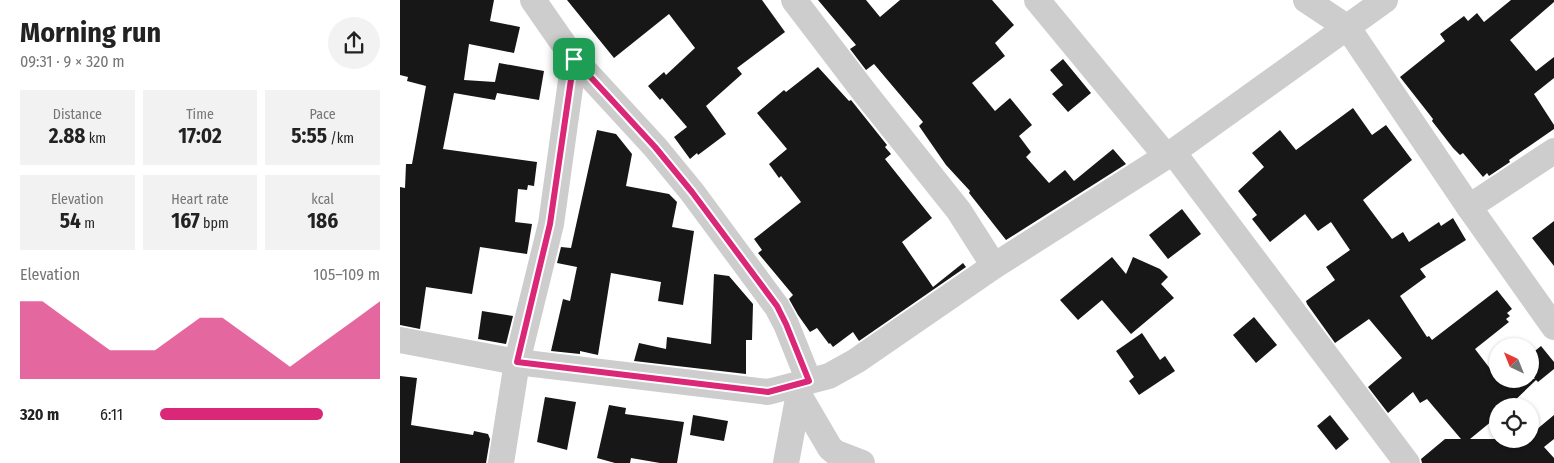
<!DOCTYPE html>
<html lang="en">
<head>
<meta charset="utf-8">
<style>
  :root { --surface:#fff; --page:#f2f2f2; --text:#222; --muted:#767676; --accent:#db2777 }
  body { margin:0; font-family:"Fira Sans Condensed",sans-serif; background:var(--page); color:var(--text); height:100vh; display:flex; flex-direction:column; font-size:19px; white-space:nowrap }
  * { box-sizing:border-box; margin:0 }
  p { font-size:16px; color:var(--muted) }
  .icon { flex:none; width:28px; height:28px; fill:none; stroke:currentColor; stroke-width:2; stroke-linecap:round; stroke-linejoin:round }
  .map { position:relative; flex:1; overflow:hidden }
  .drawer { display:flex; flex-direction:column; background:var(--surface); width:400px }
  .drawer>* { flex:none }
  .needle { width:32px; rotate:317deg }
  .controls { position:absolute; left:1089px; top:338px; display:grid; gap:10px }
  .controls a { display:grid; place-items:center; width:50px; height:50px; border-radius:50%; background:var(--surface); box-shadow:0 1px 4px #0004; font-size:25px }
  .pin { position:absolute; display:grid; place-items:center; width:42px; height:42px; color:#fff; margin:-21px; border-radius:10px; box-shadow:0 2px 8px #0006 }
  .round { display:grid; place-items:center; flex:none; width:52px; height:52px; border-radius:26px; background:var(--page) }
  .summary { display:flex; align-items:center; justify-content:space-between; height:85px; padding:0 20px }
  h1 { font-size:28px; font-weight:700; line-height:38px }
  .figures { display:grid; grid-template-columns:repeat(3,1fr); gap:8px; height:85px; padding:5px 20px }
  .figures div { display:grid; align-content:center; border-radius:0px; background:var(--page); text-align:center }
  .figures b { font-size:21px; font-weight:700 }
  .figures small { font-size:14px; font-weight:400 }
  .figures p { font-size:14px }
  .chart { height:140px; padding:10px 20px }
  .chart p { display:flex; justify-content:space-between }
  .chart svg { width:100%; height:90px; margin-top:5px; fill:var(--accent); opacity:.7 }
  ul { padding:0 20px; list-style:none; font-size:16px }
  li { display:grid; grid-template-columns:80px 60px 1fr; align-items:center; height:38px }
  li i { height:12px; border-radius:6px; background:var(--accent) }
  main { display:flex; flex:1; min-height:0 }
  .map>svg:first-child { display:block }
  .building { fill:#171717 }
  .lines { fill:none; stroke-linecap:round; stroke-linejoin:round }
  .minor { stroke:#cdcdcd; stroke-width:26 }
  .route-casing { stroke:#fff; stroke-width:10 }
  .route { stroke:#db2777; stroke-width:6 }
</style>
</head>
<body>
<main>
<section class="drawer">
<div class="summary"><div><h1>Morning run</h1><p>09:31 · 9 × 320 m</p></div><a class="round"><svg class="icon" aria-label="share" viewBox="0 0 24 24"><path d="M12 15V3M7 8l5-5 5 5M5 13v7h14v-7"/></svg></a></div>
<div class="figures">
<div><p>Distance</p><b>2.88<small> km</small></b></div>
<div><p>Time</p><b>17:02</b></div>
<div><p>Pace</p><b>5:55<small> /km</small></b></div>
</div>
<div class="figures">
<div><p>Elevation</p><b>54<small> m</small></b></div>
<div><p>Heart rate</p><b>167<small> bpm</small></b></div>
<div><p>kcal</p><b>186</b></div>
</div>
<div class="chart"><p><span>Elevation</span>105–109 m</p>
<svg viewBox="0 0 160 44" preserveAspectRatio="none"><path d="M0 44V6L10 6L20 14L30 22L40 30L50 30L60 30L70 22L80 14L90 14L100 22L110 30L120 38L130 30L140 22L150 14L160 6V44z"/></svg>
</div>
<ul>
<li><b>320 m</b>6:11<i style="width:74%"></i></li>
</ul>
</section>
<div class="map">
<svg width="1154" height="463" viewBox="0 0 1154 463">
  <rect width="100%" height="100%" fill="#fff"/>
  <g class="building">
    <polygon points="0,0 94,0 90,21 120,27 114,53 69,44 64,80 95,82 99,63 144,71 139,100 97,93 95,100 54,93 43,149 137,162 134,186 128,185 127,190 118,189 115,222 132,224 127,254 80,247 72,294 26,287 20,329 0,325 0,187 5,188 6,164 12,164 26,86 7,81 8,77 0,75"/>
    <polygon points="167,0 362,0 385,32 337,68 342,74 306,106 326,134 298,155 297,153 290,159 274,137 287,127 262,98 260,100 248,86 264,72 266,75 295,48 269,14 214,58"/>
    <polygon points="418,0 466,0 480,17 500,0 592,0 614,25 595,43 605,56 572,83 595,111 610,98 632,125 619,136 631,152 626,157 649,183 665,170 674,181 713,149 726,164 606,240 569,193 570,191 546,165 519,126 523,122 474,64 466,70 450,49 456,45"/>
    <polygon points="1111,0 1154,0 1154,2 1110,40 1136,71 1154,57 1154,78 1134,94 1154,125 1154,129 1109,160 1110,162 1089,176 1087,173 1083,177 1063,153 1060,155 1053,148 1032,121 1033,119 1000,77 1045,41 1040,34 1064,16 1068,21 1077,13 1084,22"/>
    <polygon points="663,59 691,93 668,112 652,94 663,85 650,70"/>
    <polygon points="418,67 449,101 451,100 487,145 485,147 491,154 485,159 532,218 502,242 533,287 563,263 566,267 459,341 453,332 433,347 430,343 429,344 417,328 410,332 398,315 389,299 393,295 358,253 362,250 354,239 401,202 381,176 379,178 369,164 387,149 357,113 384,90 386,92"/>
    <polygon points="953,108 972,135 986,125 1012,160 963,200 992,239 1003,232 1009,242 1039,222 1041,226 1053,218 1066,240 1020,269 1026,277 1000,296 1027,337 1029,336 1032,340 1097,290 1112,309 1107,313 1110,316 1106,319 1109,322 1075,349 1098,379 1135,379 1130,374 1130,355 1141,346 1154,362 1154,369 1138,382 1136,380 1109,406 1098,406 1098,416 1070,439 1130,439 1130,435 1154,415 1154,439 1144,447 1154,458 1154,463 1022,463 1021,459 1045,439 1061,439 1027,399 1020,403 1013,392 988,413 968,387 1002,358 969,319 935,343 907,304 906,301 935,280 926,267 950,250 931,222 918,231 905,214 870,242 852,219 857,215 838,191 864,167 852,153 880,130 896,150"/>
    <polygon points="197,130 216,134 232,154 226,186 269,194 277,202 272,227 294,231 283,305 258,301 261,282 211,273 198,355 180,351 180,354 151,351 163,299 170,301 177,267 157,263 161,247 171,248"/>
    <polygon points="782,209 801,234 768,259 749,235"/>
    <polygon points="1154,221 1154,266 1132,238"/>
    <polygon points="712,257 726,274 733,257 760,269 768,277 761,284 774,298 731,334 702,300 678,320 660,300"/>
    <polygon points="314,274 329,276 353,304 352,340 346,340 346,374 234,361 239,343 266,349 267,337 311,344"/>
    <polygon points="82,311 113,316 106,344 78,339"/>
    <polygon points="854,317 877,345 856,363 833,335"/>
    <polygon points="742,333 760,360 765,356 775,371 739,395 729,381 734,377 716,351"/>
    <polygon points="0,376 17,378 11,425 73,435 74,431 88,434 90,439 86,463 0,463"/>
    <polygon points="145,397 176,402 167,450 137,442"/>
    <polygon points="209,405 226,408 225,414 284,422 277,463 260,463 231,458 230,463 215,463 197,458"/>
    <polygon points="293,415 328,421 324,441 290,435"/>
    <polygon points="930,415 949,439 936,450 917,426"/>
  </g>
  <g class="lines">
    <g class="minor">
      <polyline points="133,0 174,59 255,147 292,192 377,307 386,324 409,381"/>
      <polyline points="394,0 465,93 559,211 594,266"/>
      <polyline points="637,0 766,156"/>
      <polyline points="906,0 948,28 1069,207 1154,327"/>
      <polyline points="773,152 1007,463"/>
      <polyline points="1069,207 1154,151"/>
      <polyline points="0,340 117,362 368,392 429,376 456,361 594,266 773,152 985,0"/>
      <polyline points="399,395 430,448 436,453 462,463"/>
      <polyline points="101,463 117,362 151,224 174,59"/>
      <polyline points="386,463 400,388"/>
    </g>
  </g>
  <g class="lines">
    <g class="route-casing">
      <polygon id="route" points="174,59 255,147 292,192 377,306 386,324 409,381 368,392 117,362 150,224"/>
    </g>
    <use href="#route" class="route"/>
  </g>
</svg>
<div class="controls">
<a><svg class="needle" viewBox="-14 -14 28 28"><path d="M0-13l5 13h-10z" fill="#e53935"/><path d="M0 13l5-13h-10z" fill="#767676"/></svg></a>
<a><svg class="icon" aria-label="locate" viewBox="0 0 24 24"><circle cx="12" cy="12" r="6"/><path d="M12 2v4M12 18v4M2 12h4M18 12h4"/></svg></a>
</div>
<div class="pin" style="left:174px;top:59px;background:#1e9e55"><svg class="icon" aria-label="arrive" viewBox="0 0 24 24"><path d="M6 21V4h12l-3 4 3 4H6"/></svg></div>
</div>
</main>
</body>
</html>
